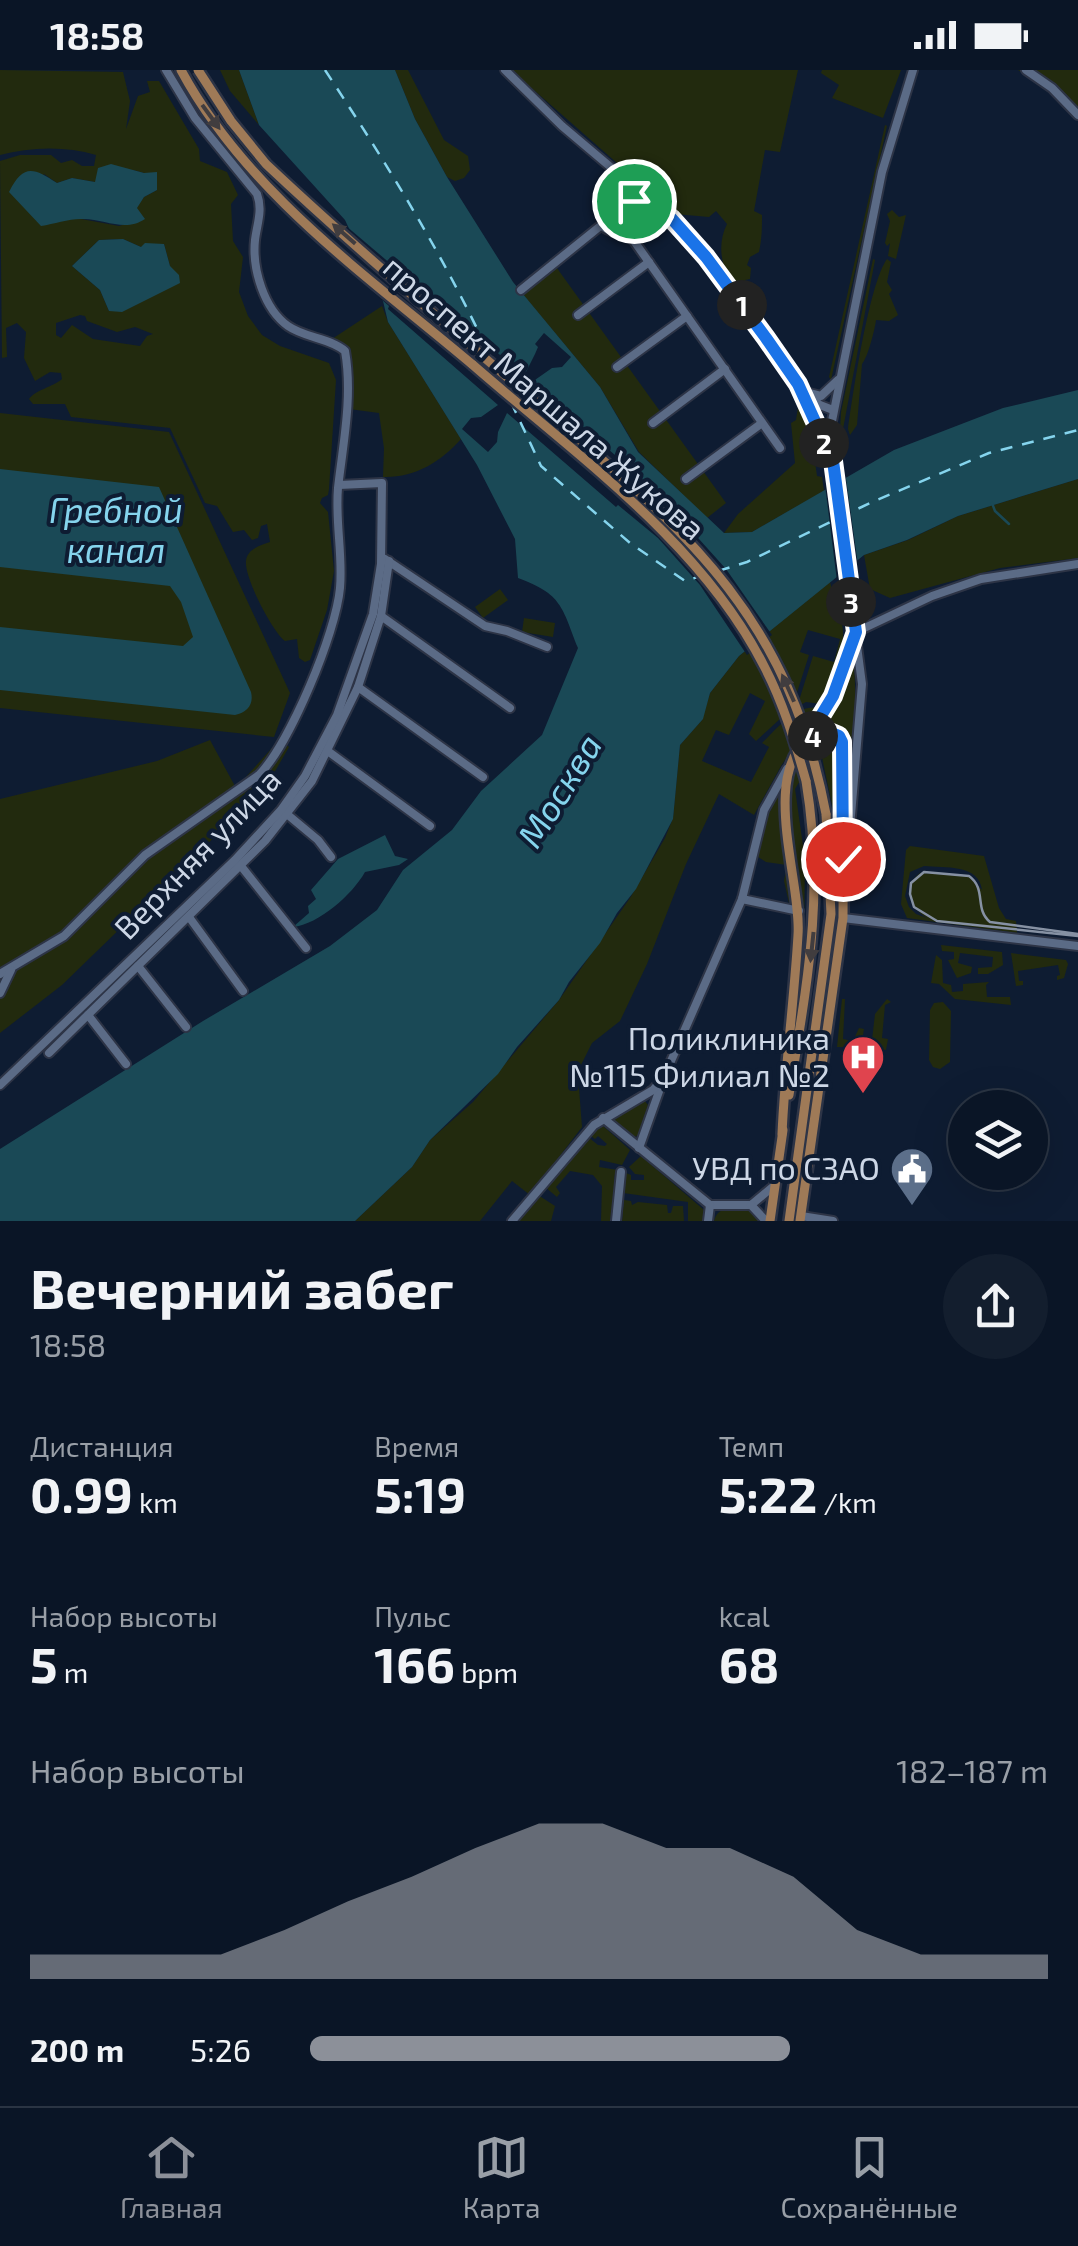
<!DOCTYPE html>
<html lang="ru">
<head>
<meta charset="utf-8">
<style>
  :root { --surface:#0a1526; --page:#131e2e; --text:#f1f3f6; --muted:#999fa7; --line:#2a3443; --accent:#8c9099 }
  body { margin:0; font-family:"Exo 2",sans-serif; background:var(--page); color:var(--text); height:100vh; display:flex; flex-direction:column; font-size:38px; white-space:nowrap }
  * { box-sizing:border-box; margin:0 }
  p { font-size:32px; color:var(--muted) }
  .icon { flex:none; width:55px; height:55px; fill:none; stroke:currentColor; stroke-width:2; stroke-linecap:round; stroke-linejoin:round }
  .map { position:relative; height:1151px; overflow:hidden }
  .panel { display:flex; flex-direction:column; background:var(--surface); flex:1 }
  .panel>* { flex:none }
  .buttons { position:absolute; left:948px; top:1020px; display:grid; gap:20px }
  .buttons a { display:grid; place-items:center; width:100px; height:100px; border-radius:50%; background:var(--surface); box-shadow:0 10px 40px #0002,0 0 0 2px var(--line); font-size:50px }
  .pin { position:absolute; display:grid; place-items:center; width:85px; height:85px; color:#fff; margin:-42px; border:5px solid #fff; border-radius:50%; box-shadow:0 2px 10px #0007 }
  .km { position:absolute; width:50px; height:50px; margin:-25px; border-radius:50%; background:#222; color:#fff; font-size:28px; line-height:50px; text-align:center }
  .round { display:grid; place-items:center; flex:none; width:105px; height:105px; border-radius:52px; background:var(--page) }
  .overview { display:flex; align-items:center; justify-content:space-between; height:170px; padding:0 30px }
  h1 { font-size:55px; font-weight:700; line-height:75px }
  .metrics { display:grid; grid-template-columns:repeat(3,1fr); gap:15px; height:170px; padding:10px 30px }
  .metrics div { display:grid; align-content:center }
  .metrics b { font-size:50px; font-weight:700 }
  .metrics small { font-size:28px; font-weight:400 }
  .metrics p { font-size:28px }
  .chart { height:280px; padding:20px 30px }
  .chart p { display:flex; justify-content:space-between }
  .chart svg { width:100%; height:180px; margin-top:10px; fill:var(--accent); opacity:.7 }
  ul { padding:0 30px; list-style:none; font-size:32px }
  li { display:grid; grid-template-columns:160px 120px 1fr; align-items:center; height:75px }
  li i { height:25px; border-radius:12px; background:var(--accent) }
  .status { display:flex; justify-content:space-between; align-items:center; height:70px; padding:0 50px; background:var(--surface); direction:ltr }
  .status svg { height:28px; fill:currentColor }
  .menu { display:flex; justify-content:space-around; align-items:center; height:140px; border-top:2px solid var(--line); background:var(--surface); font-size:28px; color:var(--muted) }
  .menu a { display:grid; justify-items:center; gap:5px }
  .menu .current { color:var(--accent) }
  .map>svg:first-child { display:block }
  .green { fill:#222a0e; fill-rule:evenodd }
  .water { fill:#1a4956 }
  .pier { fill:#0e1c32 }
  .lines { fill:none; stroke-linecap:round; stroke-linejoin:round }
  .stream { stroke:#1a4956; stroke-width:2.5 }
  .ferry { stroke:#85d4ed; stroke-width:2.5; stroke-dasharray:12 10; stroke-linecap:butt }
  .minor-casing { stroke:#2d3446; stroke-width:12 }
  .major-casing { stroke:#2d3446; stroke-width:14 }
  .minor { stroke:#5b6b86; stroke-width:8 }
  .major { stroke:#9f7a57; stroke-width:9 }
  .tram { stroke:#8691a3; stroke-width:2.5 }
  .major-bridge-casing { stroke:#2d3446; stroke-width:14; stroke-linecap:butt }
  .major-bridge { stroke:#9f7a57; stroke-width:9 }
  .oneway { fill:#413d3f }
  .route-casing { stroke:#fff; stroke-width:20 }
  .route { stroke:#1a73e8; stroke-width:12 }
  .labels { text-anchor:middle; stroke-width:8; stroke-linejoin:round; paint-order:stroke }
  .street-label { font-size:32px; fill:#cdd7e6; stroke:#0e1c32 }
  .poi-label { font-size:32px; fill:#cdd7e6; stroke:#0e1c32; text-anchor:end }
  .water-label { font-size:35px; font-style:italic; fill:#85d4ed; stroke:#0e1c32 }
</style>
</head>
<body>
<div class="status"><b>18:58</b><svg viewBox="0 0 49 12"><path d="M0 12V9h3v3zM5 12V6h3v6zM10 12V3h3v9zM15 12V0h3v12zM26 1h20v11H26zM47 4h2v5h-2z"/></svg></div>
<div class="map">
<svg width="1078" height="1151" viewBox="0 0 1078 1151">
  <rect width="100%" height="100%" fill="#0e1c32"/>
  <g class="green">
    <path d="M0 0 123 2 130 31 126 59 138 26 150 22 147 11H159L199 79 200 91 227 102 238 125 231 134 233 171 243 187 239 222 248 246 262 265 280 276 329 293 336 310 329 419 328 425 322 428 320 433 328 442 334 501 327 540 310 590 305 592 299 588 297 569 285 571C272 561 244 507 246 491 247 479 261 475 270 472L267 454 261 456 258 468 252 470 244 460 233 462 217 436 205 433 170 358 71 347 65 334H33L29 329C35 320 53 317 62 309L61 303 50 302 35 311 24 288 26 262 17 253 6 258 7 287 2 288 0 91 20 85H51L61 93 72 90 82 96H94L96 85C65 76 31 77 0 85ZM133 100 144 103 157 120 144 127 136 138 144 148 119 156 76 148 41 155 27 140 44 104 57 113 72 108 95 112ZM123 169 141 177 164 174 170 196C154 219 140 243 109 241L100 220 72 196 99 170ZM80 245 85 246 87 251 117 262 135 257 153 264 147 266 140 276 93 269 72 255 61 268 56 265V253Z"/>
    <polygon points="220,0 239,0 259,55 230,21"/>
    <polygon points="395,0 408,0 444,70 468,86 470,100 464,108 455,111 447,107 415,49"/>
    <path d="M511 0H798L780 82 765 80 754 141 762 145C762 158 762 168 759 182L750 187 747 195 751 198 750 209 745 210 751 219 746 225C722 211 715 177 727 154L716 141 709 147 675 144Z"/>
    <polygon points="822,0 901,0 883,48 832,28 839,15 821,3"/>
    <polygon points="1018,0 1078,0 1078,51 1047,20"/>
    <polygon points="885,55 887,56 831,310 829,307"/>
    <polygon points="892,140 899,147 906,145 896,189 888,186 890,173 887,176 885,173 890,151 887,144"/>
    <polygon points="873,189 875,190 839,380 841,342"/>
    <path d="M887 189 891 192 887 212 892 220 889 224 898 245 889 251 876 250C875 259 868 287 862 294L857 355 850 365 848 359C853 323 869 214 887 189Z"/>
    <polygon points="554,194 726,433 707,448 639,382 600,317 520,221"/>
    <path d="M382 236 388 252 461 369C441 392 414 408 383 407L384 378 379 343 349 339 348 285 351 279 332 269Z"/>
    <polygon points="799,331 812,356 820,388 815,392 817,406 822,407 824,421 752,462 724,463 738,444 795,393 791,353 796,350"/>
    <polygon points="0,343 169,362 290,623 274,667 0,638"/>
    <polygon points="1078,409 1078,488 1000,498 890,528 870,519 864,485 908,470 958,446"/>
    <path d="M830 512C833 525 837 537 841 550 849 576 833 612 821 634L806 632 797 637 813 586 834 592 840 569 808 560 800 582 809 585 792 638 756 671 749 664 765 631 750 623 729 665 716 660 702 691 751 712 769 677 762 673C778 658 795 634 819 638L781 696 754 745 719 724 686 794 647 894 620 951 592 973 581 995 578 1005 582 1057 530 1125 512 1111 480 1151H355L412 1097 430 1070 473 1032 559 930 630 828 665 768 673 748 680 675 702 650 710 623 739 586Z"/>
    <polygon points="500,519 508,530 483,548 475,537"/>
    <polygon points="524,548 555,553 553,567 522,562"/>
    <polygon points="854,588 856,643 848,731 849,673 835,658 820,656 838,628"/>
    <polygon points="822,665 837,668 841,678 838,792 836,754 820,678 795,719 805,790 804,866 802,823 792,773 789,729 793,705 816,668"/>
    <polygon points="280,669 289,677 266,717 62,915 0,963 0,729 157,691 210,670 236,718"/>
    <path d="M782 718C778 759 790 797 795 837L789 833 784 811 787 795 766 792 758 787 766 749Z"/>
    <path d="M910 776 984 786 999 838 1006 849 1016 851 1017 863 907 848 901 834 906 780ZM924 796C945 798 979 794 982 820L969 806 920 803C902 817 910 838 927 848L916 844 909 837 905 826 910 802Z"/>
    <polygon points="941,875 1002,882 1003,895 988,904 978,904 978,898 992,897 993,887 960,883 958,893 972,897 971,903 957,908 948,890 954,889 954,882 942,881"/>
    <polygon points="1011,883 1066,890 1068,894 1064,908 1057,910 1057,906 1060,905 1058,895 1018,901 1019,911 1023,911 1023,915 1016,916"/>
    <polygon points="936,885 942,890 943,913 951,915 952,922 963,921 963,914 989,912 986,915 987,927 1010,927 1011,935 955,929 939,914 931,913"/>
    <polygon points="842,929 845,929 843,969 853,971 859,958 864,959 861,977 837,977"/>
    <polygon points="887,929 891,932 885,935 882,968 888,969 886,980 871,979 868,974 868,970 872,970 875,944"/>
    <polygon points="943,932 951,941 950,992 940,999 933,997 929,990 930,940 934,933"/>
    <polygon points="644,1030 648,1035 638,1065 632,1069 613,1050"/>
    <polygon points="602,1055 630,1080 622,1095 600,1090 599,1097 618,1100 615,1104 614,1110 617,1111 610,1151 601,1151 602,1116 593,1105 570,1101 556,1117 560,1123 557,1127 545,1117 588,1067 598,1075 605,1076 607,1074 598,1066 595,1069 590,1065"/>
    <polygon points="641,1086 704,1140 704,1151 688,1151 688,1132 623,1123 626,1103 631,1105 631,1110 644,1110 644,1105 635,1104 629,1097"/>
    <polygon points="538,1125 555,1136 551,1151 516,1151"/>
    <polygon points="624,1130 631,1131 632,1135 638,1132 667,1135 668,1143 671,1143 673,1136 683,1136 684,1151 622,1151"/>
    <path d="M743 1138H749L761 1151H714C718 1137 729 1138 743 1138Z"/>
  </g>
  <g class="water">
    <path d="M239 0H395L415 49 447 107 513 212 600 317 638 382 724 463 752 462 894 380 1003 338 1078 320V409L958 446 907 470 864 485 739 586 710 623 703 649 680 675 673 749 636 819 617 843 600 873 569 912 559 930 517 977 498 1004 430 1070 412 1097 355 1151H0V1079L203 951 330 876 377 840 403 800 452 760 481 721 542 665 578 578C562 537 562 524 518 508L515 469 477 395 388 252 383 231 345 150 259 55Z"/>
    <path d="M111 94 144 103 157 102V120L144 127 137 138 145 149C124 163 104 148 81 149 68 149 54 154 41 156L9 122C23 94 33 97 57 113L72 108 95 112 98 98Z"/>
    <polygon points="123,169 141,177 145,173 164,174 170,196 179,205 180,213 122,242 109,241 100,220 72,196 99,170"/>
    <path d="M0 399 159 417 251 622C254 635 247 642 235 645L0 620V557L183 576 193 567 181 532 170 516 0 497Z"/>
    <path d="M385 765 395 786 408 789 399 795 365 802C352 825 319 854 293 857L309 843 308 836 316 829 311 820 338 789Z"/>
  </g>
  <g class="pier">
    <polygon points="332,144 412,212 415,210 524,306 535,284 538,277 535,274 544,263 571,287 562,297 552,298 532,312 641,408 681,449 726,499 772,565 747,585 700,515 658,468 618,435 616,437 507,343 498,362 497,372 488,382 462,359 471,348 481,347 498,335 388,239 389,236 373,222 340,153"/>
    <polygon points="845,401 858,495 837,511 825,415"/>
  </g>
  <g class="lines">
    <polyline class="stream" points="992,433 995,441 1009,454"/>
    <g class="ferry">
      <path d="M325 0C387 94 444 186 491 288"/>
      <polyline points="511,332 541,396 630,473 685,511 701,506"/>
      <polyline points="718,501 747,492 872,432 989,383 1078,360"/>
    </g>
    <g class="minor-casing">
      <g id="minor">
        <polyline points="505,0 562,56 672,149 707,187 799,314 831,387"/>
        <polyline points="1026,0 1052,18 1078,45"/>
        <path d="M602 156C612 165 625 162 634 171L780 378"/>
        <polyline points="521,220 640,124"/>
        <polyline points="578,245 649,192"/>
        <polyline points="617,297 687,246"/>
        <polyline points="805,322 821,326 838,310"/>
        <polyline points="808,325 820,335 833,340"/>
        <polyline points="653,353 725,299"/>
        <polyline points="686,409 762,353"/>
        <polyline points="385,489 485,556 507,561 547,577"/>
        <polyline points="381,546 510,638"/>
        <polyline points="856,562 932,526 981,509 1078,494"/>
        <polyline points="358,617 483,707"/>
        <polyline points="809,667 833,626 856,562"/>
        <polyline points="329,682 430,756"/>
        <polyline points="288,745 318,770 331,787"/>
        <polyline points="847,793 862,614 833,394 831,356 882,102 913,0"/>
        <polyline points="241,796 306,878"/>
        <polyline points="742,829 799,841"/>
        <polyline points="189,847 243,921"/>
        <polyline points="843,848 1078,876"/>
        <polyline points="138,896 186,957"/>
        <path d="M0 904 64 866 145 785 259 705C290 673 336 563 340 518 343 485 335 451 338 418 343 374 353 326 345 281 330 268 305 268 288 256 264 239 252 199 255 170 257 154 263 140 257 124L195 48 166 0"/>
        <polyline points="0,923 11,900"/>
        <polyline points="88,945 126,994"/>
        <polyline points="49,983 265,771 312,711 358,617 381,546 389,491"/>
        <polyline points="0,1015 235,790 281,740 305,706 337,645 373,544 381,494 382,413 339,415"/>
        <polyline points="603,1048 710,1135 751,1135 775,1115"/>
        <polyline points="639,1078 662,1013"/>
        <polyline points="751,1135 766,1151"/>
        <polyline points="801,1146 833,1151"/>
        <polyline points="512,1151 594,1055 653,1020 664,1007 742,829 764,740 787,699"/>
        <polyline points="616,1151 621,1102"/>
        <polyline points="708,1151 710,1135"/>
      </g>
    </g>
    <g class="major-casing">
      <g id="major">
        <path d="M181 0C247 123 369 207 473 295"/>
        <path d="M789 1025C807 913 825 825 806 711"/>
        <path d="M782 1064C785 997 794 932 798 865 802 813 759 703 811 667 821 660 829 661 839 666L844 678 843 848 800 1151"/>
        <polyline points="770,1151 783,1060"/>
        <polyline points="789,1151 831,844 826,744"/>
      </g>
    </g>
    <use href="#minor" class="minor"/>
    <use href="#major" class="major"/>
    <path class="tram" d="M1078 864 990 852C974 839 987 819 969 806L924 802 911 813 910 824 914 837 937 851 1078 866"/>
    <g class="major-bridge-casing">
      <g id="major-bridge">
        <path d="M198 0 231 51 266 94C351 174 441 250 529 326 679 456 787 538 826 744"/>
        <path d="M473 295C576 385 701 472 764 596 783 632 795 672 806 711"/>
      </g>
    </g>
    <use href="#major-bridge" class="major-bridge"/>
  </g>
  <defs><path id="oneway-solid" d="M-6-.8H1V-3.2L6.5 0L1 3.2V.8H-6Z" transform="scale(2.5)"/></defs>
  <g class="oneway">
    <use href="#oneway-solid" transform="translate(211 47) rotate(54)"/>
    <use href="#oneway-solid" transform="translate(344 164) rotate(-139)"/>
    <use href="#oneway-solid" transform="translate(788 618) rotate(-114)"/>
    <use href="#oneway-solid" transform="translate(812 877) rotate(96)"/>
  </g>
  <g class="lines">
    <g class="route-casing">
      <polyline id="route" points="634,131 640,124 672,149 706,187 766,268 798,314 833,391 856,562 833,626 805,672 827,661 839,666 842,672 843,789"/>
    </g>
    <use href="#route" class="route"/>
  </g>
  <defs>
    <g id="hospital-pin" transform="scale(2.25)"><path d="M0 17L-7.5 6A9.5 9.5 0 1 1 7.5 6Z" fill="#e0444e" stroke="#0e1c32"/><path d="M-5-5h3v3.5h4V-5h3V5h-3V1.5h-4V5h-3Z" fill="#fff"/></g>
    <g id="civic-pin" transform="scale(2.25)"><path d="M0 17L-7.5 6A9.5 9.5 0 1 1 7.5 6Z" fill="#5c6f8a" stroke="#0e1c32"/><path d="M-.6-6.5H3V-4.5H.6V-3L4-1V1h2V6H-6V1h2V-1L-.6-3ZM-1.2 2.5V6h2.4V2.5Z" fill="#fff"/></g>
  </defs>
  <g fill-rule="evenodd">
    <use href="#hospital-pin" x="863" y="987"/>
    <use href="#civic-pin" x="912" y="1099"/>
  </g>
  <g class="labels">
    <g class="street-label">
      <text transform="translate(544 328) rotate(41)" y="11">проспект Маршала Жукова</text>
      <text transform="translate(198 784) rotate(-46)" y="11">Верхняя улица</text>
    </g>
    <g class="poi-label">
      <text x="830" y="980">Поликлиника<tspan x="830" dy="37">№115 Филиал №2</tspan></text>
      <text x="880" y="1110">УВД по СЗАО</text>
    </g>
    <g class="water-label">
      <text x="116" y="453">Гребной<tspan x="116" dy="40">канал</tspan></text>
      <text transform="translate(560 721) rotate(-58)" y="12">Москва</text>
    </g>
  </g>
</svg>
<div class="buttons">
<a><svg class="icon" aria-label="layers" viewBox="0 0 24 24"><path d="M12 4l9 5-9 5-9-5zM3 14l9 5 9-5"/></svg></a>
</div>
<div class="pin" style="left:634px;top:131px;background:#1e9e55"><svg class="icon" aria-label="arrive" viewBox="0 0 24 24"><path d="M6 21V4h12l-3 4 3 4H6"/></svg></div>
<div class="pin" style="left:843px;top:789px;background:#d93025"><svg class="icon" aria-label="check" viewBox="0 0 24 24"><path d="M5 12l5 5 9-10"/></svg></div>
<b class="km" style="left:742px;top:235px">1</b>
<b class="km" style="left:824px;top:373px">2</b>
<b class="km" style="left:851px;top:532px">3</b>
<b class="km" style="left:813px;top:666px">4</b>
</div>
<section class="panel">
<div class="overview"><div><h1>Вечерний забег</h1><p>18:58</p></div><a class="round"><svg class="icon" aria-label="share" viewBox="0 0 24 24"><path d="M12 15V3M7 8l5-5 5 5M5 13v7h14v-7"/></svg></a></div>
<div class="metrics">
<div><p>Дистанция</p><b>0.99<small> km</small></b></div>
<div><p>Время</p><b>5:19</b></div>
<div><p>Темп</p><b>5:22<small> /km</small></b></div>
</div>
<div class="metrics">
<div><p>Набор высоты</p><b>5<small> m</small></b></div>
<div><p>Пульс</p><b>166<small> bpm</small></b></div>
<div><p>kcal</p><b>68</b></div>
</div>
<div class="chart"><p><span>Набор высоты</span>182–187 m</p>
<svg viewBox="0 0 160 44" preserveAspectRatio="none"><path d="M0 44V38L10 38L20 38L30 38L40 32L50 25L60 19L70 12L80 6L90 6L100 12L110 12L120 19L130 32L140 38L150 38L160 38V44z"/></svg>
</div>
<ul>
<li><b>200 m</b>5:26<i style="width:65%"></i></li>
</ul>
</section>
<nav class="menu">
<a class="current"><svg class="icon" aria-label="home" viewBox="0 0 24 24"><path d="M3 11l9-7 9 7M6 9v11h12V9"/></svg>Главная</a>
<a><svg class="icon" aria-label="map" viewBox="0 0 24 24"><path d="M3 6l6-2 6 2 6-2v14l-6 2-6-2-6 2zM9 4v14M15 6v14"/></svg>Карта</a>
<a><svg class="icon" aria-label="saved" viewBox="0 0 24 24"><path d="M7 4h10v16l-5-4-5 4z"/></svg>Сохранённые</a>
</nav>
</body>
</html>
